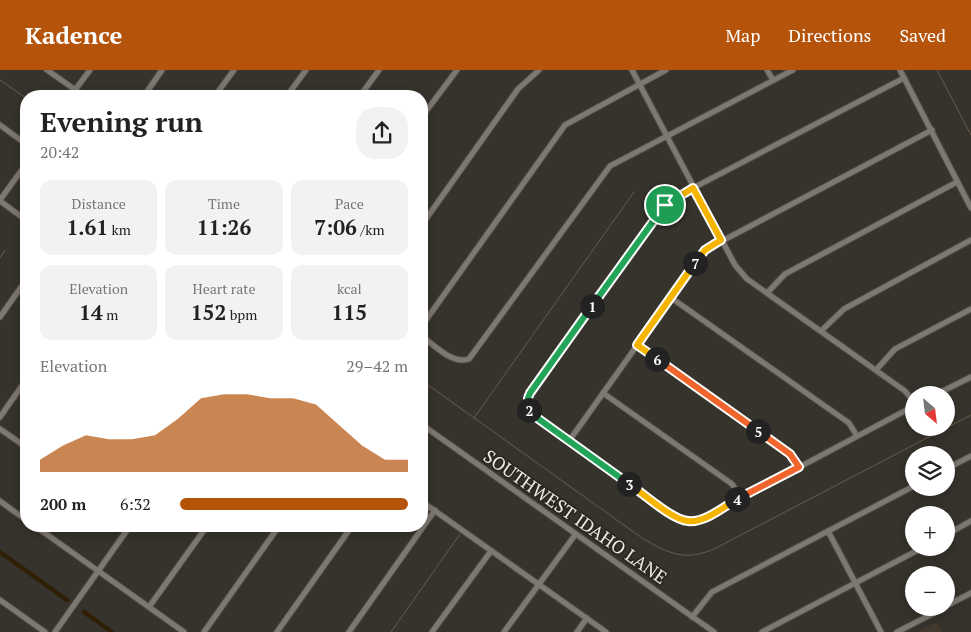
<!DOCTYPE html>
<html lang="en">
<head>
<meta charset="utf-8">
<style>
  :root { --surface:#fff; --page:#f2f2f2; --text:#222; --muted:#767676; --accent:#b45309 }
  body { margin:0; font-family:"PT Serif",serif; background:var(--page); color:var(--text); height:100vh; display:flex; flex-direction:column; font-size:19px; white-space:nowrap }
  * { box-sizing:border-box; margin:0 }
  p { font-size:16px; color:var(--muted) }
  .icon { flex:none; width:28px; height:28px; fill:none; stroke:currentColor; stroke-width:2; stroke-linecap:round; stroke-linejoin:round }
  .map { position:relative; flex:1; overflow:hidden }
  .side { position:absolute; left:20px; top:20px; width:408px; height:442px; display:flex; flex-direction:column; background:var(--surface); border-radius:20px; box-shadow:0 2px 12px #0003 }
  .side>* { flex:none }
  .needle { width:32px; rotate:152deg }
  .fabs { position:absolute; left:905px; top:316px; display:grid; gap:10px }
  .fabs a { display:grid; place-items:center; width:50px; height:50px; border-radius:50%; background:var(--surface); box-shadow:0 2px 12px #0003; font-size:25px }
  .pin { position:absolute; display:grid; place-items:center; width:42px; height:42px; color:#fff; margin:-21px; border:2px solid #fff; border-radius:50%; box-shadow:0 1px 5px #0007 }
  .km { position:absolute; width:25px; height:25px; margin:-12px; border-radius:50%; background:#222; color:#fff; font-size:14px; line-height:25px; text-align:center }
  .round { display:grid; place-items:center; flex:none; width:52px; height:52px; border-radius:20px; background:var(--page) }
  .overview { display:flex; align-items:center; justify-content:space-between; height:85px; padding:0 20px }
  h1 { font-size:28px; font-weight:700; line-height:38px }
  .stats { display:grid; grid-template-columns:repeat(3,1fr); gap:8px; height:85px; padding:5px 20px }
  .stats div { display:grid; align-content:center; border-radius:12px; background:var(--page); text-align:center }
  .stats b { font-size:21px; font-weight:700 }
  .stats small { font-size:14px; font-weight:400 }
  .stats p { font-size:14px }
  .chart { height:140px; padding:10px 20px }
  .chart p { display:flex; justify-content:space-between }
  .chart svg { width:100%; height:90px; margin-top:5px; fill:var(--accent); opacity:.7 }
  ul { padding:0 20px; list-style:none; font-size:16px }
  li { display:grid; grid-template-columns:80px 60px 1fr; align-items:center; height:38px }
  li i { height:12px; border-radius:6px; background:var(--accent) }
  header { display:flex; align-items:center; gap:30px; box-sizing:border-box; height:70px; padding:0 25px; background:var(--accent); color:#fff }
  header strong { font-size:24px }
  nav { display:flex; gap:28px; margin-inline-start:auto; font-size:18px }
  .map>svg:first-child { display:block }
  .built { fill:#423a2e }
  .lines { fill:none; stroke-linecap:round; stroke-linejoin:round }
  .stream { stroke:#685c48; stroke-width:1 }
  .canal { stroke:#2f1f04; stroke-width:4.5 }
  .minor-casing { stroke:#54504b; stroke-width:7 }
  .minor { stroke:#7d7871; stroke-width:5 }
  .split-1-casing { stroke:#fff; stroke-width:10 }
  .split-2-casing { stroke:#fff; stroke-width:10 }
  .split-3-casing { stroke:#fff; stroke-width:10 }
  .split-4-casing { stroke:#fff; stroke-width:10 }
  .split-5-casing { stroke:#fff; stroke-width:10 }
  .split-6-casing { stroke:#fff; stroke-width:10 }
  .split-7-casing { stroke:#fff; stroke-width:10 }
  .split-8-casing { stroke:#fff; stroke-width:10 }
  .split-1 { stroke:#22a559; stroke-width:6 }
  .split-2 { stroke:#22a559; stroke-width:6 }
  .split-3 { stroke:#22a559; stroke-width:6 }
  .split-4 { stroke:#f5b400; stroke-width:6 }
  .split-5 { stroke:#f0652b; stroke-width:6 }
  .split-6 { stroke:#f0652b; stroke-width:6 }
  .split-7 { stroke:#f5b400; stroke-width:6 }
  .split-8 { stroke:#f5b400; stroke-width:6 }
  .labels { text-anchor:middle; stroke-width:4; stroke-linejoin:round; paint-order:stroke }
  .street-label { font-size:18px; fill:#edeae6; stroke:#2c2822 }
</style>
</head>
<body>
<header>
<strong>Kadence</strong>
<nav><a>Map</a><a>Directions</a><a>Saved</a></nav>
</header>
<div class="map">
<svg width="971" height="562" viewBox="0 0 971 562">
  <rect width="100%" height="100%" fill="#36322c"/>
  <polygon class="built" points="937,552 942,562 918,562"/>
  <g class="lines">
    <g class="stream">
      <polyline points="937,0 971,65"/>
      <polyline points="0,10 26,28"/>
      <polyline points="0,188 5,180"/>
      <path d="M421 310 642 468C669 484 686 492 716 478L971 345"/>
      <polyline points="474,348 634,122"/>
      <polyline points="391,562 460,464"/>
    </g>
    <g class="canal">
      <polyline points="0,482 67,530"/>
      <polyline points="84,542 112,562"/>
    </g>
    <g class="minor-casing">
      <g id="minor">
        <polyline points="47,0 84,26"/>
        <polyline points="632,0 735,195 747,209 905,321 914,332"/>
        <polyline points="767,0 773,10"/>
        <polyline points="900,0 971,138"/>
        <polyline points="904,8 693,118 665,135 530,323 527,334 533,345 673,445 688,451 702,449 914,336"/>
        <polyline points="75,20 90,0"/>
        <polyline points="144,26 162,0"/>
        <polyline points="215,26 234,0"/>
        <polyline points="287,26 306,0"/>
        <polyline points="360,26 379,0"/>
        <polyline points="421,48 457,0"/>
        <polyline points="0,55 26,74"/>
        <polyline points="0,130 26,94"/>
        <polyline points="0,131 26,150"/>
        <polyline points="421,156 518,19 539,0"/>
        <polyline points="767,223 785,204 957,112"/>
        <polyline points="670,227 849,353 857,366"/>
        <polyline points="0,247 26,210"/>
        <polyline points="421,257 565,55 666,0"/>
        <polyline points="821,261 844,239 971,170"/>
        <path d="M421 266C435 275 452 295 469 289L610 96 793 0"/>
        <polyline points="637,275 790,384 799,397"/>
        <polyline points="876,300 895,279 971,239"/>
        <polyline points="603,323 732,414 741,427"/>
        <polyline points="935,325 971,307"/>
        <polyline points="0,347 26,310"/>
        <polyline points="421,354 714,562"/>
        <polyline points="0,359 26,377"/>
        <polyline points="569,371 705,180 932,60"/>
        <polyline points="946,399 971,386"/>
        <polyline points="0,431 26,450"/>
        <polyline points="421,431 606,562"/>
        <polyline points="35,456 184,562"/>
        <polyline points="828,461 881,562"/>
        <polyline points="946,465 971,451"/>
        <polyline points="0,530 45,562"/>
        <polyline points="946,536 971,523"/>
        <polyline points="149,537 207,456"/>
        <polyline points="692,547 712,522 914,416"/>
        <polyline points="55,562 130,456"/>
        <polyline points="204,562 279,456"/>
        <polyline points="277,562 352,456"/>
        <polyline points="349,562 435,440"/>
        <polyline points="432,562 491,481"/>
        <polyline points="504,562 575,465"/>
        <polyline points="577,562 587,548"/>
        <polyline points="762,562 922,478"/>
        <polyline points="897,562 944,538"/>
      </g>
    </g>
    <use href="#minor" class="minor"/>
  </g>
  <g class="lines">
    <g class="split-1-casing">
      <polyline id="split-1" points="592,236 665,135"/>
    </g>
    <g class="split-2-casing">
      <polyline id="split-2" points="529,340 528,328 530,323 592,236"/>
    </g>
    <g class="split-3-casing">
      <polyline id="split-3" points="529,340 533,345 629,414"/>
    </g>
    <g class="split-4-casing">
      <path id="split-4" d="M629 414C643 423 672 450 688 451 704 453 724 437 737 429"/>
    </g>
    <g class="split-5-casing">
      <polyline id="split-5" points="737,429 799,397 790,384 758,361"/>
    </g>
    <g class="split-6-casing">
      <polyline id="split-6" points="657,289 758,361"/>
    </g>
    <g class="split-7-casing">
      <polyline id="split-7" points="657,289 637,275 695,193"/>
    </g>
    <g class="split-8-casing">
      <polyline id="split-8" points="665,135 693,118 721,170 705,180 695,193"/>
    </g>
    <use href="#split-1" class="split-1"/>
    <use href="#split-2" class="split-2"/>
    <use href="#split-3" class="split-3"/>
    <use href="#split-4" class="split-4"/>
    <use href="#split-5" class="split-5"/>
    <use href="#split-6" class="split-6"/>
    <use href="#split-7" class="split-7"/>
    <use href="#split-8" class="split-8"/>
  </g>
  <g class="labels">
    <g class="street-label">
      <text transform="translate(575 447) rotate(35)" y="6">SOUTHWEST IDAHO LANE</text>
    </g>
  </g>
</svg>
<div class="fabs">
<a><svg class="needle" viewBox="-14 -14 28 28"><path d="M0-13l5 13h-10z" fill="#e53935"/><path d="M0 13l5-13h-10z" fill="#767676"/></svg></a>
<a><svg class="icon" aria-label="layers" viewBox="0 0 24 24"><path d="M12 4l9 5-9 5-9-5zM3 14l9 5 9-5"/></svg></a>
<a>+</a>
<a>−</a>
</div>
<div class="pin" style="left:665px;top:135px;background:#1e9e55"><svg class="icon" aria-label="arrive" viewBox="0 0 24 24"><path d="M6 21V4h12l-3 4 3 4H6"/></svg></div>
<b class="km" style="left:592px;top:236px">1</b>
<b class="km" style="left:529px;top:340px">2</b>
<b class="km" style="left:629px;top:414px">3</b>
<b class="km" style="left:737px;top:429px">4</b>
<b class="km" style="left:758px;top:361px">5</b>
<b class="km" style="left:657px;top:289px">6</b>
<b class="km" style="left:695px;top:193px">7</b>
<section class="side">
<div class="overview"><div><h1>Evening run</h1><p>20:42</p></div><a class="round"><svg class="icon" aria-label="share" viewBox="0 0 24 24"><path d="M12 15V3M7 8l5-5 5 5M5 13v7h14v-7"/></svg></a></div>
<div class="stats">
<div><p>Distance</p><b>1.61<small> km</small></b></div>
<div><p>Time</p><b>11:26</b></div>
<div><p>Pace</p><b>7:06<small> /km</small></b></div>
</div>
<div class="stats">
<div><p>Elevation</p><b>14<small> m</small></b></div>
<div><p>Heart rate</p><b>152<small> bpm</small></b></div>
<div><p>kcal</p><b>115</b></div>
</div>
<div class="chart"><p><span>Elevation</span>29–42 m</p>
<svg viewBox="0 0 160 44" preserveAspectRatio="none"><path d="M0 44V38L10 31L20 26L30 28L40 28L50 26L60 18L70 8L80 6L90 6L100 8L110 8L120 11L130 21L140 31L150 38L160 38V44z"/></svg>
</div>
<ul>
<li><b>200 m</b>6:32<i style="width:100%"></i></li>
</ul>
</section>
</div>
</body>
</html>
